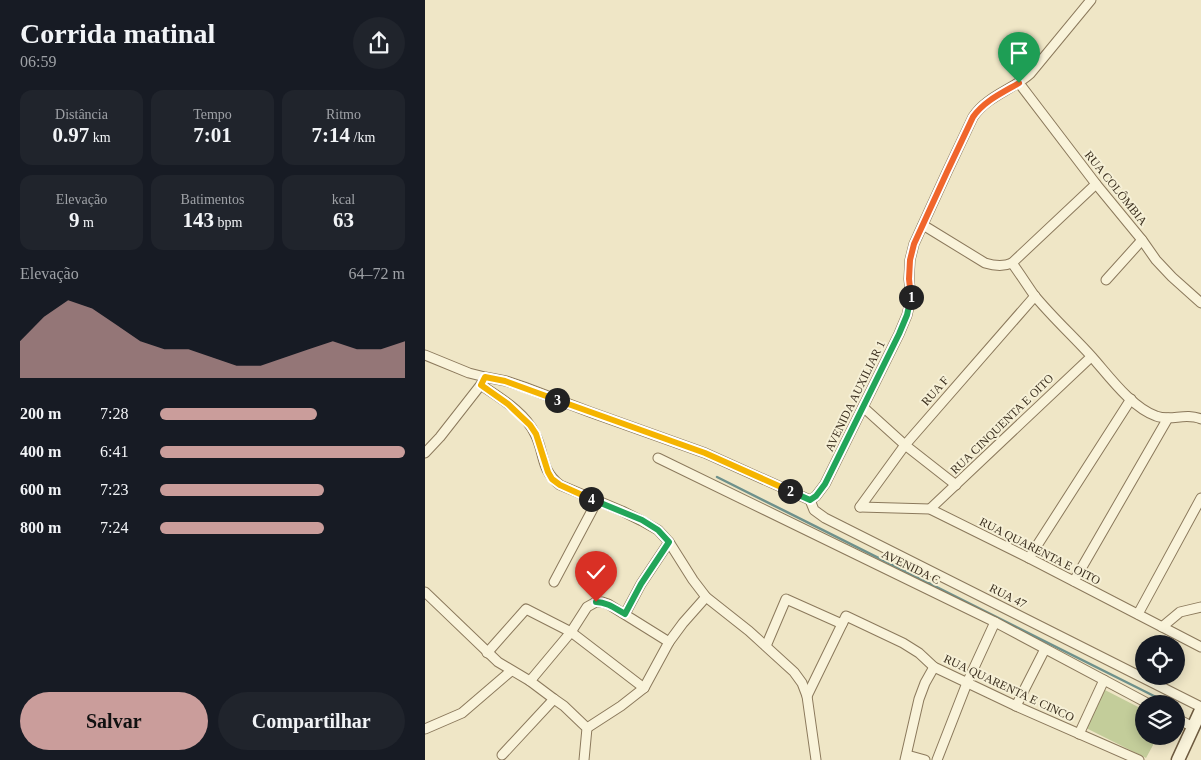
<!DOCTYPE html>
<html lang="pt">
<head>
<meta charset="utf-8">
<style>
  :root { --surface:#171b24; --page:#20242c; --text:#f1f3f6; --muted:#9ea1a6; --accent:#ca9d9b }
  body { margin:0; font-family:Georgia,serif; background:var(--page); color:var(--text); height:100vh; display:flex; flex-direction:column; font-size:19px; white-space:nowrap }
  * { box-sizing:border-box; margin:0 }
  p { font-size:16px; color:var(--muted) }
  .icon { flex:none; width:28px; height:28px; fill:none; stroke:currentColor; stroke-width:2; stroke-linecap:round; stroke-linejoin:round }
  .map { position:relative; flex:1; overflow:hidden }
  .side { display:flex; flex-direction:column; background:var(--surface); width:425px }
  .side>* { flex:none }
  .tools { position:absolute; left:710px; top:635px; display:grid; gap:10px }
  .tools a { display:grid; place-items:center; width:50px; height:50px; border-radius:50%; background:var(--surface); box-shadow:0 2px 12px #0003; font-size:25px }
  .pin { position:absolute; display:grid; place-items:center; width:42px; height:42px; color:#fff; margin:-51px -21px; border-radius:50% 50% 50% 0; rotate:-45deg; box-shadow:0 0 5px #0007 }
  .pin .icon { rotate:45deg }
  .km { position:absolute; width:25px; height:25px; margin:-12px; border-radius:50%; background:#222; color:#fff; font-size:14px; line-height:25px; text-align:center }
  .round { display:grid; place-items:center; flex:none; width:52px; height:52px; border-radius:26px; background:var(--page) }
  .head { display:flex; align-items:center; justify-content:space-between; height:85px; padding:0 20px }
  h1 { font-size:28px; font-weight:600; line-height:38px }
  .figures { display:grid; grid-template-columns:repeat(3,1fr); gap:8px; height:85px; padding:5px 20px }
  .figures div { display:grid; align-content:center; border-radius:12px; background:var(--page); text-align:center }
  .figures b { font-size:21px; font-weight:600 }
  .figures small { font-size:14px; font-weight:400 }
  .figures p { font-size:14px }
  .chart { height:140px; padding:10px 20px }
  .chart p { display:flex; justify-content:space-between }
  .chart svg { width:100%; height:90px; margin-top:5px; fill:var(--accent); opacity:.7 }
  .action { display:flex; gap:10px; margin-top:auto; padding:10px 20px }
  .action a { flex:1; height:58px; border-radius:30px; background:var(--accent); color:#111; font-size:20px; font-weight:600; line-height:58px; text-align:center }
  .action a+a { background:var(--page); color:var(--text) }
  ul { padding:0 20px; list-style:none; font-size:16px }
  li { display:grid; grid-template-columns:80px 60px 1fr; align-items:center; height:38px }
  li i { height:12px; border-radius:6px; background:var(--accent) }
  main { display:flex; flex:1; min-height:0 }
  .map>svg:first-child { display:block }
  .green { fill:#c3cd9a }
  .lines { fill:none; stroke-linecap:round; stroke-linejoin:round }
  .stream { stroke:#6e918c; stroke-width:2.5 }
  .street-casing { stroke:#8b795c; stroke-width:11 }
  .secondary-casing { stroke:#6d5a3f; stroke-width:15 }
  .street { stroke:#f9f3da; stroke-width:9 }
  .secondary { stroke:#f9f3da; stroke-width:12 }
  .split-1-casing { stroke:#fff; stroke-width:10 }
  .split-2-casing { stroke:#fff; stroke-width:10 }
  .split-3-casing { stroke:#fff; stroke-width:10 }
  .split-4-casing { stroke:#fff; stroke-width:10 }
  .split-5-casing { stroke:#fff; stroke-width:10 }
  .split-1 { stroke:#f0652b; stroke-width:6 }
  .split-2 { stroke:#22a559; stroke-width:6 }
  .split-3 { stroke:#f5b400; stroke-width:6 }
  .split-4 { stroke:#f5b400; stroke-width:6 }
  .split-5 { stroke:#22a559; stroke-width:6 }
  .labels { text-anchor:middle; stroke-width:4; stroke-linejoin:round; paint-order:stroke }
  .street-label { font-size:12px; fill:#3b2f1f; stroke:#f6f0d6 }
</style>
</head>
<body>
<main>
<section class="side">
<div class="head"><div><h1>Corrida matinal</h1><p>06:59</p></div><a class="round"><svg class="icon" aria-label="share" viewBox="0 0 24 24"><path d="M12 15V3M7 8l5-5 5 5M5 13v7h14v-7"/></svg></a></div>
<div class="figures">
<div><p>Distância</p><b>0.97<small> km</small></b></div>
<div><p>Tempo</p><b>7:01</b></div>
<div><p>Ritmo</p><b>7:14<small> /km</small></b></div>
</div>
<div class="figures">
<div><p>Elevação</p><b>9<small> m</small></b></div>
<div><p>Batimentos</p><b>143<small> bpm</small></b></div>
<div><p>kcal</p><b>63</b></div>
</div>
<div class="chart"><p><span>Elevação</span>64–72 m</p>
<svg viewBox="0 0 160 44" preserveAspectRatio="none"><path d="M0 44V26L10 14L20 6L30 10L40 18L50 26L60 30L70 30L80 34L90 38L100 38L110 34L120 30L130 26L140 30L150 30L160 26V44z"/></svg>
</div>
<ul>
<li><b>200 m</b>7:28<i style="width:64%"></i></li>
<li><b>400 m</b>6:41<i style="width:100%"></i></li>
<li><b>600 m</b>7:23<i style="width:67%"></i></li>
<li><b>800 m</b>7:24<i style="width:67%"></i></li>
</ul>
<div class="action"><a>Salvar</a><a>Compartilhar</a></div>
</section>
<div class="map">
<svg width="776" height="760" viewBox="0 0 776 760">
  <rect width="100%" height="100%" fill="#efe6c6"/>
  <polygon class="green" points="680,690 719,710 719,736 733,736 721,758 661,728"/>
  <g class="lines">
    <polyline class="stream" points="292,477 745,704"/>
    <g class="street-casing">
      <g id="street">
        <polyline points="594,83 671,184 717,240 731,260 747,277 776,303"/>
        <path d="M498 225 560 263C570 266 578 267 587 263 595 274 602 285 609 295 627 317 648 336 667 357 683 375 707 408 731 416 746 422 760 412 776 419"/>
        <polyline points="587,263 671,184"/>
        <polyline points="681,280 717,240"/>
        <polyline points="0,355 44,373 60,377 81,381 99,387 165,412 280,453 385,500"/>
        <path d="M56 385C75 398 100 412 110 434 120 453 115 470 135 485L197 511 217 521 233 530 244 542 268 580 281 597 324 631 369 672 377 683 382 696 391 760"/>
        <polyline points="438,407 480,445 531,485"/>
        <polyline points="0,453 15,437 58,382"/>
        <polyline points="233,458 570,622 724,704"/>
        <path d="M385 500 391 496 400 484 474 334 482 315 486 298 484 279 485 260 489 244 522 172 548 117C562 96 587 90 605 74L666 0"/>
        <polyline points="385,500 389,510 400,518 776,707"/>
        <polyline points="435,507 505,509 604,558 776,647"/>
        <polyline points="435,507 480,445 610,296"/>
        <polyline points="505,509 666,357"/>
        <polyline points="604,558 706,399"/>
        <polyline points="649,581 743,418"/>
        <polyline points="129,582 172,501"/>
        <polyline points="0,592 73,662 105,681 129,699 139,706 162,728 159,760"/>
        <polyline points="200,614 216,584 244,542"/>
        <polyline points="713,614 776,498"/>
        <polyline points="737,627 755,612 776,607"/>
        <polyline points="341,646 361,599 417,624"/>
        <polyline points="62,653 101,609 146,632 219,688"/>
        <polyline points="105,681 146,632 162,607 171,602 177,602 183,604 244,642"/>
        <polyline points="382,696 421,616 478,643 494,653 509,667 591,706 714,760"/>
        <polyline points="591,706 620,649"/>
        <polyline points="751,718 768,727"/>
        <polyline points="162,728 196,706 219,688 244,642 258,623 281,597"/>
        <polyline points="0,729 37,713 86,671"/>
        <polyline points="654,734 679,680"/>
        <polyline points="77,755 129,699"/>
        <polyline points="482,755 500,760"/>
        <polyline points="480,760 494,699 500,683 509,667"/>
        <polyline points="512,760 542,683 570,622"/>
      </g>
    </g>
    <g class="secondary-casing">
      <polyline id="secondary" points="753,760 776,710"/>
    </g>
    <use href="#street" class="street"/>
    <use href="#secondary" class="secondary"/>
  </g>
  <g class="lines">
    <g class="split-1-casing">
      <path id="split-1" d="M486 297 484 279 485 260 489 244 522 172 548 117C559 101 577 93 594 83"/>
    </g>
    <g class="split-2-casing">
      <polyline id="split-2" points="365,491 385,500 391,496 400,484 474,334 482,315 486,297"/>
    </g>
    <g class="split-3-casing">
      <polyline id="split-3" points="132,400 280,453 365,491"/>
    </g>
    <g class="split-4-casing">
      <polyline id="split-4" points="132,400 80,381 60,377 56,385 83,404 105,425 111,434 123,472 127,479 135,485 166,499"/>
    </g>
    <g class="split-5-casing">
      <path id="split-5" d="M166 499 217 520 233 530 244 542 216 584 200 614C191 609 182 602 171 602"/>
    </g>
    <use href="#split-1" class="split-1"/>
    <use href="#split-2" class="split-2"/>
    <use href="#split-3" class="split-3"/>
    <use href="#split-4" class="split-4"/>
    <use href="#split-5" class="split-5"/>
  </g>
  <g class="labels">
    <g class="street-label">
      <text transform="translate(691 188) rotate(51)" y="4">RUA COLÔMBIA</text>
      <text transform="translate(510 391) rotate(-49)" y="4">RUA F</text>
      <text transform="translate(430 396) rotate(-64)" y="4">AVENIDA AUXILIAR 1</text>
      <text transform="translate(577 424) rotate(-44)" y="4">RUA CINQUENTA E OITO</text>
      <text transform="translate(615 551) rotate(27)" y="4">RUA QUARENTA E OITO</text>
      <text transform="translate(486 567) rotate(26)" y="4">AVENIDA C</text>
      <text transform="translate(583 596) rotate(27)" y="4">RUA 47</text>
      <text transform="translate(584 688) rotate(25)" y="4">RUA QUARENTA E CINCO</text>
    </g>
  </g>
</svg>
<div class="tools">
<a><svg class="icon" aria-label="locate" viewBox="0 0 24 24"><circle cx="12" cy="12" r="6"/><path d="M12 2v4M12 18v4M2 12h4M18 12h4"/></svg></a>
<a><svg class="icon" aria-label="layers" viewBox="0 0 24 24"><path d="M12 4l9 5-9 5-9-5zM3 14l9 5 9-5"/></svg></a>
</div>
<div class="pin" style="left:594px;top:83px;background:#1e9e55"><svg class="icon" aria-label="arrive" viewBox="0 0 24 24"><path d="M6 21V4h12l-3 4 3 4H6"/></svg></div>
<div class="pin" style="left:171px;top:602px;background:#d93025"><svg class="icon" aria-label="check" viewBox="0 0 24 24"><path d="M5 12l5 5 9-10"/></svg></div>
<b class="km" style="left:486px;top:297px">1</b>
<b class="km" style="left:365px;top:491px">2</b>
<b class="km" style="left:132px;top:400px">3</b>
<b class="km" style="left:166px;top:499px">4</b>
</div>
</main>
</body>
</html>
